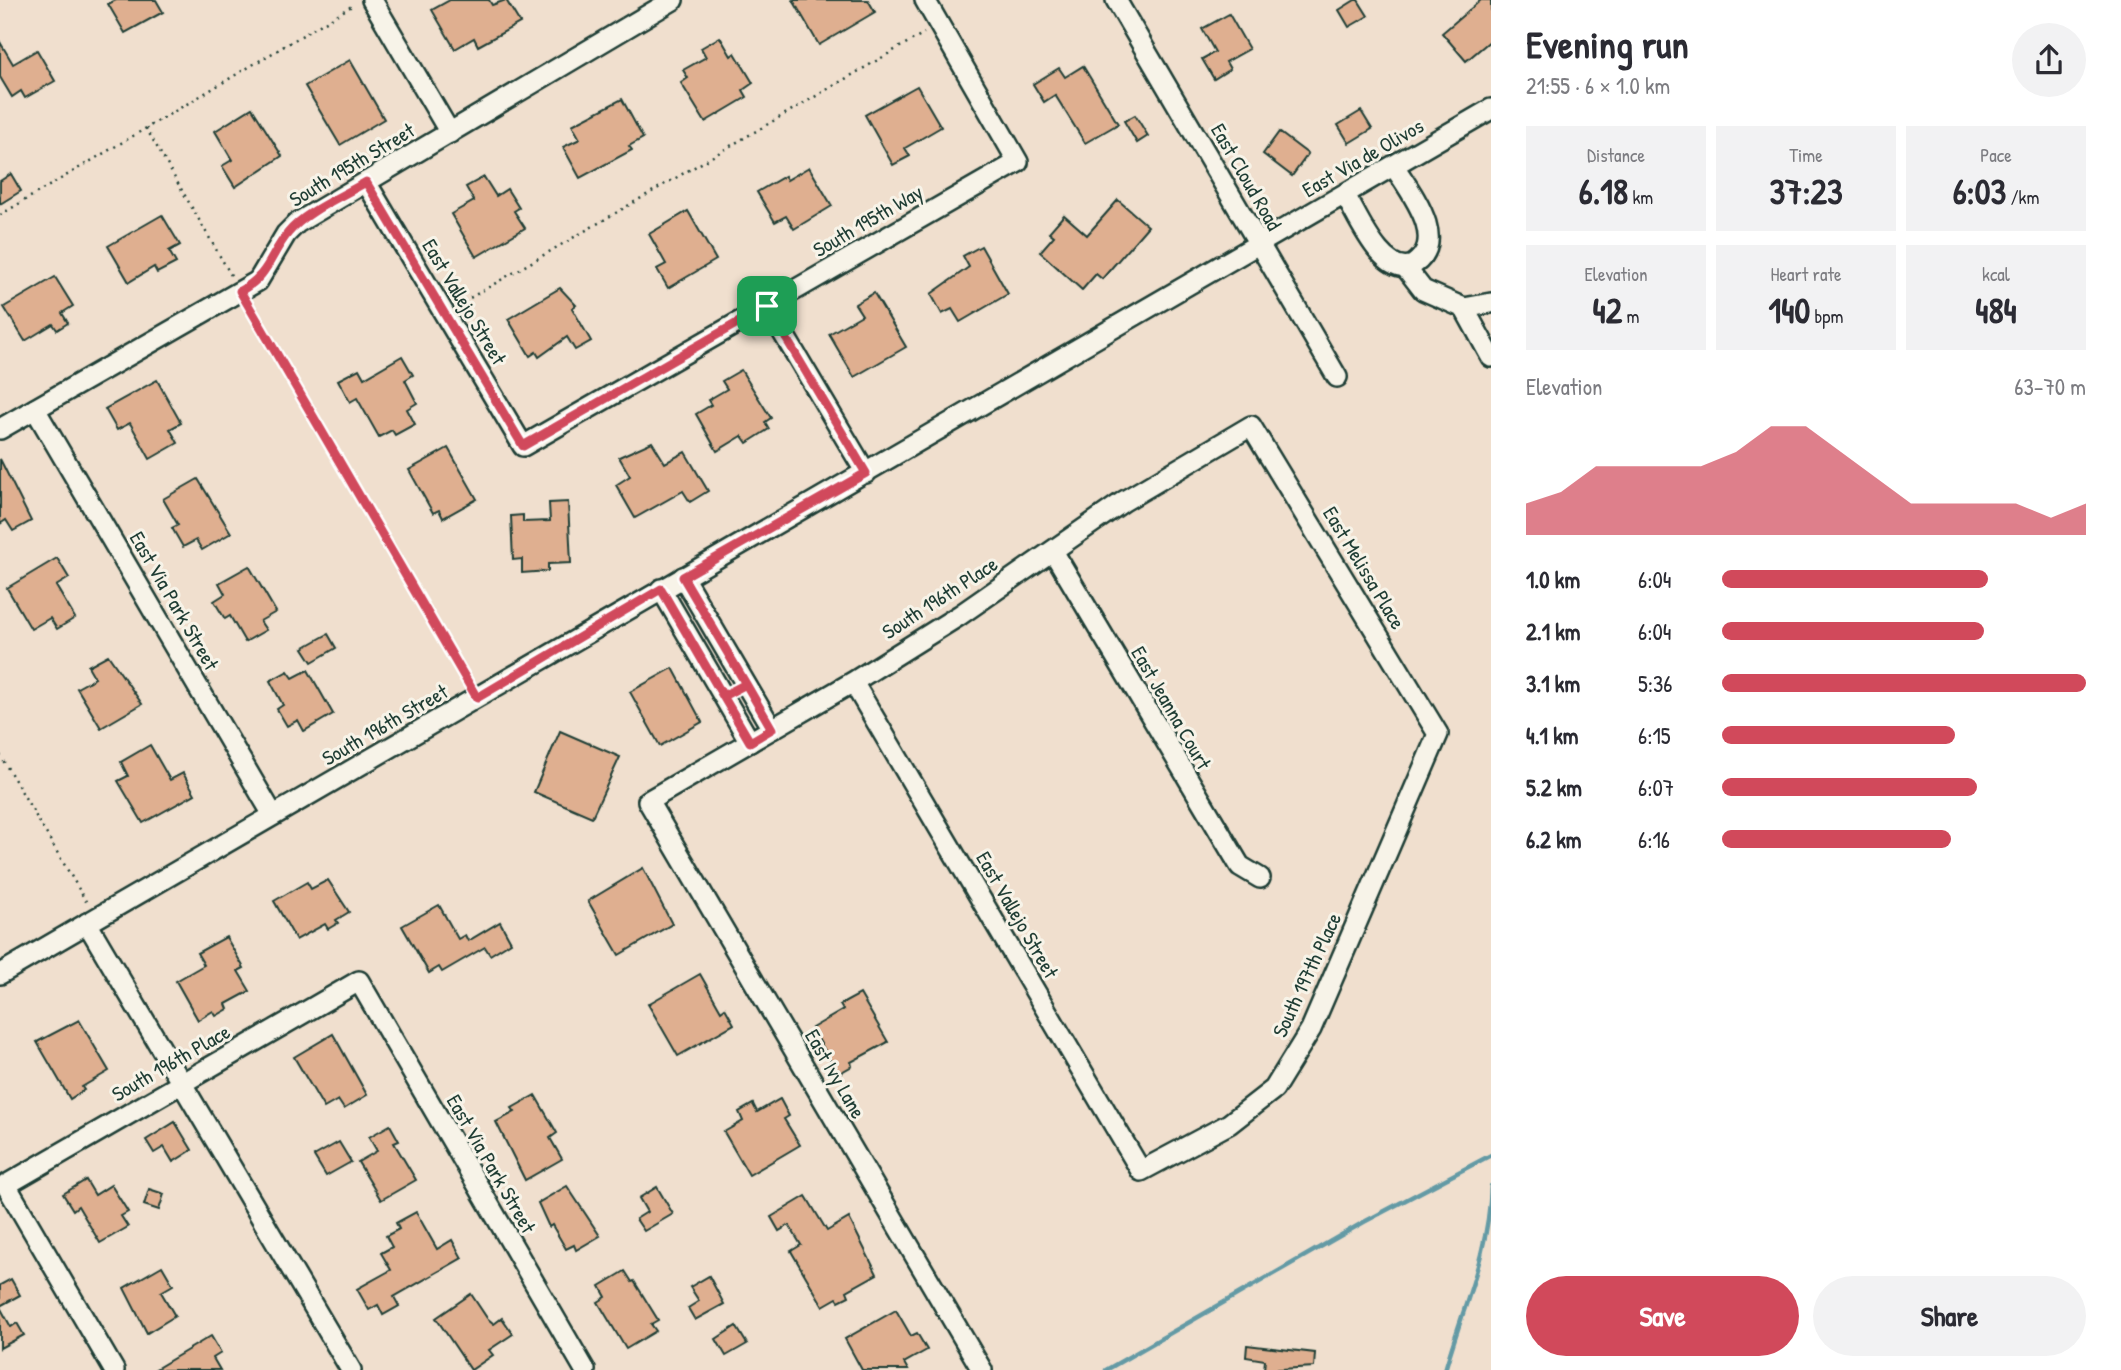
<!DOCTYPE html>
<html lang="en">
<head>
<meta charset="utf-8">
<style>
  :root { --surface:#fff; --page:#f2f2f3; --text:#2b2b33; --muted:#7c7c81; --accent:#d1495b }
  body { margin:0; font-family:"Patrick Hand",sans-serif; background:var(--page); color:var(--text); height:100vh; display:flex; flex-direction:column; font-size:26px; white-space:nowrap }
  * { box-sizing:border-box; margin:0 }
  p { font-size:23px; color:var(--muted) }
  .icon { flex:none; width:38px; height:38px; fill:none; stroke:currentColor; stroke-width:2; stroke-linecap:round; stroke-linejoin:round }
  .map { position:relative; flex:1; overflow:hidden }
  .details { display:flex; flex-direction:column; background:var(--surface); width:630px }
  .details>* { flex:none }
  .pin { position:absolute; display:grid; place-items:center; width:60px; height:60px; color:#fff; margin:-30px; border-radius:14px; box-shadow:0 4px 10px #0006 }
  .round { display:grid; place-items:center; flex:none; width:74px; height:74px; border-radius:37px; background:var(--page) }
  .summary { display:flex; align-items:center; justify-content:space-between; height:119px; padding:0 35px }
  h1 { font-size:38px; font-weight:700; line-height:52px }
  .stats { display:grid; grid-template-columns:repeat(3,1fr); gap:10px; height:119px; padding:7px 35px }
  .stats div { display:grid; align-content:center; border-radius:0px; background:var(--page); text-align:center }
  .stats b { font-size:35px; font-weight:700 }
  .stats small { font-size:19px; font-weight:400 }
  .stats p { font-size:19px }
  .chart { height:196px; padding:14px 35px }
  .chart p { display:flex; justify-content:space-between }
  .chart svg { width:100%; height:126px; margin-top:7px; fill:var(--accent); opacity:.7 }
  .primary-button { display:flex; gap:14px; margin-top:auto; padding:14px 35px }
  .primary-button a { flex:1; height:80px; border-radius:42px; background:var(--accent); color:#fff; font-size:28px; font-weight:700; line-height:80px; text-align:center }
  .primary-button a+a { background:var(--page); color:var(--text) }
  ul { padding:0 35px; list-style:none; font-size:23px }
  li { display:grid; grid-template-columns:112px 84px 1fr; align-items:center; height:52px }
  li i { height:18px; border-radius:9px; background:var(--accent) }
  main { display:flex; flex:1; min-height:0 }
  .map>svg:first-child { display:block }
  .lines { fill:none; stroke-linecap:round; stroke-linejoin:round }
  .stream { stroke:#639aa5; stroke-width:4.5 }
  .building { fill:#dfaf90; stroke:#1f3d34; stroke-width:2 }
  .minor-casing { stroke:#1f3d34; stroke-width:24 }
  .path { stroke:#1f3d34; stroke-width:2.5; stroke-dasharray:2 5; stroke-linecap:butt }
  .minor { stroke:#f7f3e8; stroke-width:19 }
  .route-casing { stroke:#fff; stroke-width:14 }
  .route { stroke:#d1495b; stroke-width:9 }
  .labels { text-anchor:middle; stroke-width:6; stroke-linejoin:round; paint-order:stroke }
  .street-label { font-size:21px; fill:#1f3d34; stroke:#f7f3e8 }
</style>
</head>
<body>
<main>
<div class="map">
<svg width="1491" height="1370" viewBox="0 0 1491 1370">
  <rect width="100%" height="100%" fill="#f0dfce"/>
  <filter id="ink" filterUnits="userSpaceOnUse"><feTurbulence type="fractalNoise" baseFrequency=".0143" numOctaves="2"/><feDisplacementMap in="SourceGraphic" scale="14" xChannelSelector="R" yChannelSelector="G"/><feConvolveMatrix kernelMatrix="1 2 1 2 8 2 1 2 1" color-interpolation-filters="sRGB"/></filter>
  <g filter="url(#ink)">
    <g class="lines">
      <g class="stream">
        <polyline points="1106,1370 1364,1222 1491,1155"/>
        <path d="M1445 1370C1463 1307 1489 1253 1491 1186"/>
      </g>
    </g>
    <g class="building">
      <polygon points="116,0 156,0 163,12 125,33 108,4"/>
      <polygon points="450,0 489,0 492,5 506,0 520,23 478,46 474,38 455,49 432,10"/>
      <polygon points="793,0 868,0 875,12 819,45"/>
      <polygon points="1355,0 1358,0 1368,16 1349,27 1339,10"/>
      <polygon points="1481,0 1491,0 1491,40 1466,61 1442,33"/>
      <polygon points="1229,14 1249,49 1226,62 1230,69 1214,79 1202,59 1215,52 1202,29"/>
      <polygon points="720,37 731,56 735,53 753,83 743,90 747,97 705,122 681,83 688,78 683,70 706,57 701,48"/>
      <polygon points="0,42 13,64 37,50 55,81 25,98 21,91 12,97 0,77"/>
      <polygon points="350,60 384,119 340,145 305,86"/>
      <polygon points="1083,66 1118,124 1085,143 1055,95 1044,102 1033,84 1059,68 1065,77"/>
      <polygon points="917,86 941,127 905,148 910,156 893,165 865,115"/>
      <polygon points="622,99 643,138 629,146 632,150 580,178 563,147 580,139 572,125"/>
      <polygon points="252,108 282,156 235,187 222,166 232,160 215,131"/>
      <polygon points="1361,111 1372,129 1349,143 1338,125"/>
      <polygon points="1135,115 1148,136 1137,143 1124,121"/>
      <polygon points="1279,132 1308,154 1292,176 1263,154"/>
      <polygon points="809,167 832,206 794,229 786,216 775,222 757,192 785,176 787,180"/>
      <polygon points="11,174 21,191 0,204 0,181"/>
      <polygon points="484,177 496,196 507,189 519,208 514,211 525,228 476,257 451,214 474,201 466,187"/>
      <polygon points="1118,200 1148,226 1102,279 1096,274 1082,290 1040,252 1054,236 1049,232 1064,215 1087,235"/>
      <polygon points="688,211 716,260 668,288 657,269 666,264 649,234"/>
      <polygon points="162,215 180,245 169,251 176,263 157,273 154,267 129,282 108,246"/>
      <polygon points="981,246 1008,294 960,322 952,309 942,314 931,294 969,267 963,256"/>
      <polygon points="55,277 73,306 62,313 68,323 57,330 53,324 25,341 4,307"/>
      <polygon points="560,288 576,305 572,308 591,341 575,350 567,337 539,357 536,352 530,356 508,319"/>
      <polygon points="874,293 906,347 854,377 829,334 862,315 855,304"/>
      <polygon points="402,356 413,375 405,380 417,403 407,409 415,424 395,435 392,430 379,437 357,398 350,402 338,380 359,369 364,378"/>
      <polygon points="741,370 771,418 765,422 769,429 747,443 742,436 717,451 696,414 711,405 708,400 727,389 722,381"/>
      <polygon points="157,380 181,423 170,429 178,443 150,459 130,423 117,430 105,409"/>
      <polygon points="652,442 665,463 685,452 708,491 690,502 683,491 635,518 616,485 630,476 619,457"/>
      <polygon points="448,448 477,499 443,518 439,510 433,513 409,470"/>
      <polygon points="0,459 31,521 13,531 6,520 0,524"/>
      <polygon points="198,479 231,533 202,550 196,540 183,547 172,528 178,525 163,499"/>
      <polygon points="568,502 571,563 548,564 548,571 522,573 522,559 513,560 511,516 523,515 523,522 550,521 549,503"/>
      <polygon points="57,558 69,578 56,586 75,618 57,629 50,618 31,629 7,588"/>
      <polygon points="249,566 276,612 260,621 266,630 245,642 230,616 225,619 214,601 225,594 219,583"/>
      <polygon points="328,634 336,648 312,662 303,648"/>
      <polygon points="108,655 142,704 101,728 77,688 95,678 88,666"/>
      <polygon points="673,668 702,722 660,746 630,692"/>
      <polygon points="308,670 333,714 304,731 298,720 287,726 277,709 283,705 270,681 288,671 293,678"/>
      <polygon points="560,731 620,757 592,817 534,792"/>
      <polygon points="150,745 170,780 183,773 195,794 143,823 118,781 128,776 121,762"/>
      <polygon points="643,868 672,924 619,955 588,901"/>
      <polygon points="328,880 349,912 336,920 338,923 328,929 325,924 296,940 274,901 307,882 311,889"/>
      <polygon points="439,905 458,939 465,935 468,941 500,922 511,942 490,955 485,947 442,972 439,967 429,973 402,926"/>
      <polygon points="226,937 244,968 238,971 250,991 226,1004 228,1009 216,1016 213,1011 198,1020 176,981 204,965 197,953"/>
      <polygon points="700,974 721,1011 725,1008 734,1024 678,1056 648,1004"/>
      <polygon points="860,994 888,1042 851,1062 852,1066 838,1074 812,1028 843,1010 840,1005"/>
      <polygon points="79,1020 109,1071 82,1087 84,1090 70,1099 37,1042"/>
      <polygon points="333,1034 367,1095 344,1109 338,1100 324,1108 294,1057"/>
      <polygon points="535,1095 557,1133 550,1138 562,1159 525,1180 496,1122 515,1112 512,1108"/>
      <polygon points="780,1099 789,1116 784,1119 800,1145 749,1175 724,1132 743,1121 739,1112 753,1104 757,1112"/>
      <polygon points="175,1122 192,1150 173,1162 164,1147 154,1153 146,1140"/>
      <polygon points="390,1125 399,1141 394,1143 416,1180 381,1200 358,1162 377,1151 369,1137"/>
      <polygon points="339,1142 351,1162 326,1176 314,1156"/>
      <polygon points="86,1180 95,1195 111,1185 128,1212 121,1216 128,1227 100,1243 78,1206 73,1210 63,1194"/>
      <polygon points="567,1186 600,1236 576,1250 574,1245 566,1249 552,1225 549,1227 538,1203"/>
      <polygon points="657,1187 673,1214 644,1231 636,1219 647,1212 639,1198"/>
      <polygon points="149,1189 164,1194 159,1210 144,1205"/>
      <polygon points="806,1196 827,1231 849,1218 877,1274 847,1291 849,1296 839,1301 837,1298 823,1306 791,1251 801,1245 789,1225 779,1231 771,1217"/>
      <polygon points="416,1212 437,1249 452,1240 462,1258 394,1297 399,1306 383,1315 378,1305 369,1310 357,1289 391,1270 381,1253 392,1247 386,1236 399,1229 396,1223"/>
      <polygon points="162,1266 173,1285 161,1292 175,1316 147,1333 124,1288"/>
      <polygon points="625,1271 632,1282 634,1281 658,1320 651,1324 656,1331 626,1349 598,1302 606,1297 600,1286"/>
      <polygon points="709,1276 724,1304 695,1320 688,1308 699,1301 690,1287"/>
      <polygon points="11,1279 20,1295 0,1306 0,1285"/>
      <polygon points="471,1294 487,1318 494,1324 502,1318 513,1334 489,1350 493,1355 471,1370 436,1318"/>
      <polygon points="0,1307 11,1327 17,1323 24,1335 0,1348"/>
      <polygon points="896,1310 911,1336 917,1333 927,1350 904,1363 908,1370 862,1370 845,1339"/>
      <polygon points="736,1326 747,1344 726,1356 716,1339"/>
      <polygon points="211,1336 221,1353 213,1358 220,1370 154,1370"/>
      <polygon points="1247,1345 1315,1353 1314,1367 1264,1370 1265,1360 1246,1357"/>
    </g>
    <g class="lines">
      <g class="minor-casing">
        <g id="minor">
          <polyline points="372,0 450,133"/>
          <polyline points="1116,0 1337,377"/>
          <polyline points="366,182 523,446 1018,162 925,0"/>
          <path d="M1345 195C1358 216 1382 277 1413 265 1450 240 1410 192 1394 166"/>
          <polyline points="1406,268 1423,290 1464,308 1491,303"/>
          <polyline points="767,306 866,473"/>
          <polyline points="1464,308 1491,357"/>
          <polyline points="35,409 273,815"/>
          <polyline points="0,429 258,281 286,234 297,223 673,0"/>
          <polyline points="1053,551 1240,866 1260,878"/>
          <polyline points="683,577 772,729"/>
          <polyline points="661,589 750,742"/>
          <polyline points="853,682 1141,1171 1229,1124 1274,1089 1311,1029 1438,734 1251,426 1124,501 960,615 853,682 648,801 982,1370"/>
          <polyline points="87,923 351,1370"/>
          <polyline points="0,974 1491,109"/>
          <polyline points="114,1370 6,1185 359,981 585,1370"/>
        </g>
      </g>
      <g class="path">
        <polyline points="146,128 232,277"/>
        <polyline points="0,215 355,4"/>
        <polyline points="458,305 924,33"/>
        <polyline points="249,307 468,682"/>
        <polyline points="0,755 87,903"/>
      </g>
      <use href="#minor" class="minor"/>
    </g>
  </g>
  <g class="lines" filter="url(#ink)">
    <g class="route-casing">
      <path id="route" d="M767 306 523 446 366 182C341 197 306 211 288 233 269 256 270 275 240 291L477 698 661 589 723 696 746 684 772 729 750 742 723 696 746 684 683 577 866 473 767 306"/>
    </g>
    <use href="#route" class="route"/>
  </g>
  <g class="labels">
    <g class="street-label">
      <text transform="translate(1363 158) rotate(-30)" y="7">East Via de Olivos</text>
      <text transform="translate(352 165) rotate(-31)" y="7">South 195th Street</text>
      <text transform="translate(1246 177) rotate(60)" y="7">East Cloud Road</text>
      <text transform="translate(868 221) rotate(-30)" y="7">South 195th Way</text>
      <text transform="translate(464 302) rotate(59)" y="7">East Vallejo Street</text>
      <text transform="translate(1364 568) rotate(59)" y="7">East Melissa Place</text>
      <text transform="translate(940 598) rotate(-33)" y="7">South 196th Place</text>
      <text transform="translate(174 601) rotate(60)" y="7">East Via Park Street</text>
      <text transform="translate(1171 708) rotate(60)" y="7">East Jeanna Court</text>
      <text transform="translate(385 725) rotate(-30)" y="7">South 196th Street</text>
      <text transform="translate(1017 915) rotate(60)" y="7">East Vallejo Street</text>
      <text transform="translate(1307 975) rotate(-65)" y="7">South 197th Place</text>
      <text transform="translate(171 1063) rotate(-30)" y="7">South 196th Place</text>
      <text transform="translate(835 1074) rotate(60)" y="7">East Ivy Lane</text>
      <text transform="translate(491 1164) rotate(60)" y="7">East Via Park Street</text>
    </g>
  </g>
</svg>
<div class="pin" style="left:767px;top:306px;background:#1e9e55"><svg class="icon" aria-label="arrive" viewBox="0 0 24 24"><path d="M6 21V4h12l-3 4 3 4H6"/></svg></div>
</div>
<section class="details">
<div class="summary"><div><h1>Evening run</h1><p>21:55 · 6 × 1.0 km</p></div><a class="round"><svg class="icon" aria-label="share" viewBox="0 0 24 24"><path d="M12 15V3M7 8l5-5 5 5M5 13v7h14v-7"/></svg></a></div>
<div class="stats">
<div><p>Distance</p><b>6.18<small> km</small></b></div>
<div><p>Time</p><b>37:23</b></div>
<div><p>Pace</p><b>6:03<small> /km</small></b></div>
</div>
<div class="stats">
<div><p>Elevation</p><b>42<small> m</small></b></div>
<div><p>Heart rate</p><b>140<small> bpm</small></b></div>
<div><p>kcal</p><b>484</b></div>
</div>
<div class="chart"><p><span>Elevation</span>63–70 m</p>
<svg viewBox="0 0 160 44" preserveAspectRatio="none"><path d="M0 44V33L10 29L20 20L30 20L40 20L50 20L60 15L70 6L80 6L90 15L100 24L110 33L120 33L130 33L140 33L150 38L160 33V44z"/></svg>
</div>
<ul>
<li><b>1.0 km</b>6:04<i style="width:73%"></i></li>
<li><b>2.1 km</b>6:04<i style="width:72%"></i></li>
<li><b>3.1 km</b>5:36<i style="width:100%"></i></li>
<li><b>4.1 km</b>6:15<i style="width:64%"></i></li>
<li><b>5.2 km</b>6:07<i style="width:70%"></i></li>
<li><b>6.2 km</b>6:16<i style="width:63%"></i></li>
</ul>
<div class="primary-button"><a>Save</a><a>Share</a></div>
</section>
</main>
</body>
</html>
